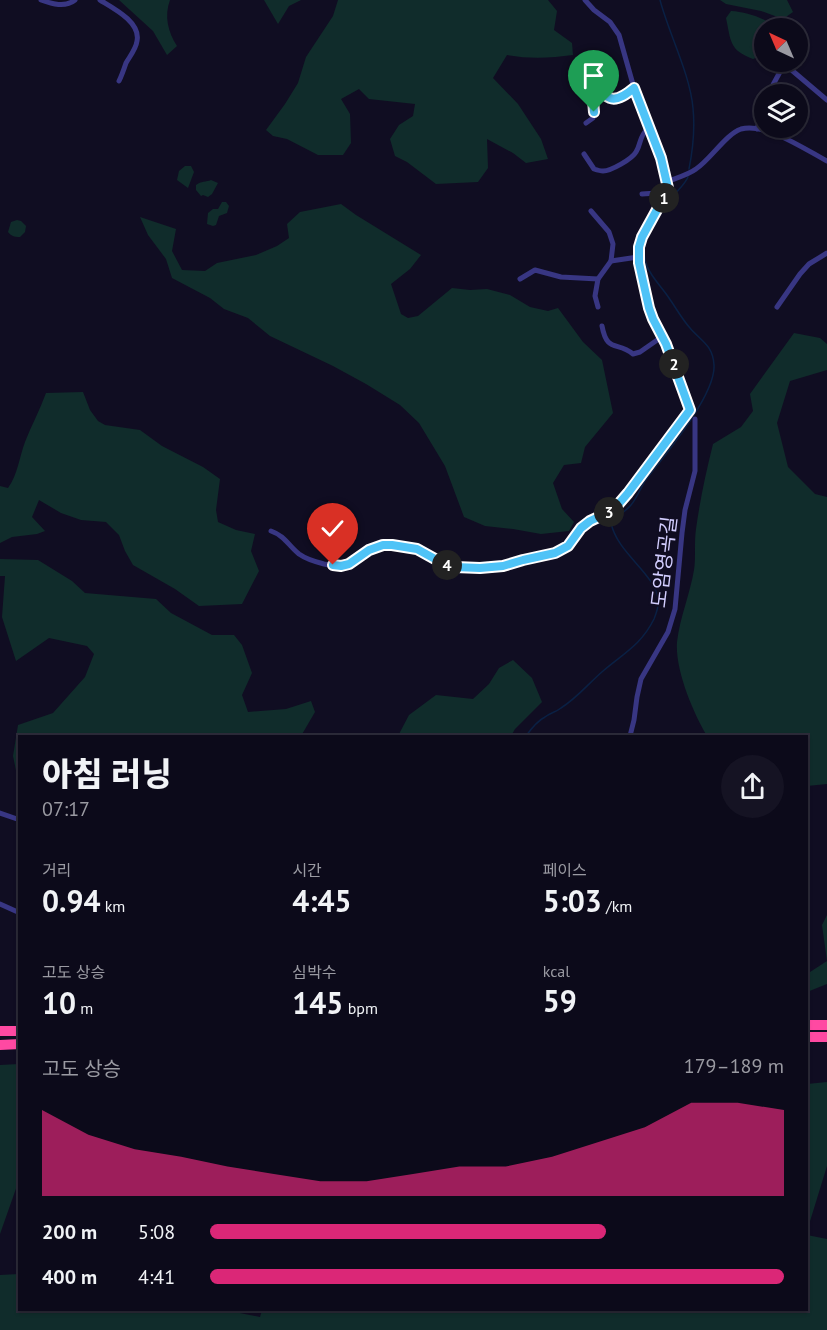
<!DOCTYPE html>
<html lang="ko">
<head>
<meta charset="utf-8">
<style>
  :root { --surface:#0c0a1a; --page:#151323; --text:#f1f3f6; --muted:#9a9aa2; --line:#2c2b39; --accent:#db2777 }
  body { margin:0; font-family:"PT Sans","Noto Sans KR",sans-serif; background:var(--page); color:var(--text); height:100vh; display:flex; flex-direction:column; font-size:22px; white-space:nowrap }
  * { box-sizing:border-box; margin:0 }
  p { font-size:20px; color:var(--muted) }
  .icon { flex:none; width:33px; height:33px; fill:none; stroke:currentColor; stroke-width:2; stroke-linecap:round; stroke-linejoin:round }
  .map { position:relative; flex:1; overflow:hidden }
  .panel { position:absolute; left:18px; top:735px; width:790px; height:576px; display:flex; flex-direction:column; background:var(--surface); border-radius:0px; box-shadow:0 2px 4px #0004,0 0 0 2px var(--line) }
  .panel>* { flex:none }
  .needle { width:39px; rotate:316deg }
  .tools { position:absolute; left:754px; top:18px; display:grid; gap:12px }
  .tools a { display:grid; place-items:center; width:54px; height:54px; border-radius:50%; background:var(--surface); box-shadow:0 2px 4px #0004,0 0 0 2px var(--line); font-size:30px }
  .pin { position:absolute; display:grid; place-items:center; width:51px; height:51px; color:#fff; margin:-62px -26px; border-radius:50% 50% 50% 0; rotate:-45deg; box-shadow:0 0 6px #0007 }
  .pin .icon { rotate:45deg }
  .km { position:absolute; width:30px; height:30px; margin:-15px; border-radius:50%; background:#222; color:#fff; font-size:16px; line-height:30px; text-align:center }
  .round { display:grid; place-items:center; flex:none; width:63px; height:63px; border-radius:32px; background:var(--page) }
  .headline { display:flex; align-items:center; justify-content:space-between; height:102px; padding:0 24px }
  h1 { font-size:33px; font-weight:800; line-height:45px }
  .figures { display:grid; grid-template-columns:repeat(3,1fr); gap:9px; height:102px; padding:6px 24px }
  .figures div { display:grid; align-content:center }
  .figures b { font-size:30px; font-weight:800 }
  .figures small { font-size:16px; font-weight:400 }
  .figures p { font-size:16px }
  .chart { height:168px; padding:12px 24px }
  .chart p { display:flex; justify-content:space-between }
  .chart svg { width:100%; height:108px; margin-top:6px; fill:var(--accent); opacity:.7 }
  ul { padding:0 24px; list-style:none; font-size:20px }
  li { display:grid; grid-template-columns:96px 72px 1fr; align-items:center; height:45px }
  li i { height:15px; border-radius:8px; background:var(--accent) }
  .map>svg:first-child { display:block }
  .green { fill:#102c2b }
  .lines { fill:none; stroke-linecap:round; stroke-linejoin:round }
  .stream { stroke:#0a2044; stroke-width:1.5 }
  .minor { stroke:#383683; stroke-width:5 }
  .motorway { stroke:#ff49a2; stroke-width:10 }
  .route-casing { stroke:#fff; stroke-width:12 }
  .route { stroke:#4fc3f7; stroke-width:8 }
  .labels { text-anchor:middle; stroke-width:4.5; stroke-linejoin:round; paint-order:stroke }
  .street-label { font-size:20px; fill:#d3ceff; stroke:#100d22 }
</style>
</head>
<body>
<div class="map">
<svg width="827" height="1330" viewBox="0 0 827 1330">
  <rect width="100%" height="100%" fill="#100d22"/>
  <g class="green">
    <path d="M119 0H170C164 16 168 32 177 46L167 55 153 31Z"/>
    <polygon points="264,0 301,0 289,6 278,24"/>
    <path d="M338 0H548L557 11 554 30 572 43 573 55C551 58 529 59 507 55L493 78 518 104 541 139 548 159 526 163 513 153 487 139 488 168 478 182 436 184 407 162 395 156 390 139 399 125 413 116 415 104 369 99 359 89 341 99 350 114 351 143 343 155H318L287 139 273 136 266 130 285 104 298 83 306 57 333 16Z"/>
    <polygon points="720,0 787,0 793,12 783,19 761,11 726,4"/>
    <path d="M731 11C747 12 765 18 777 28H765V54L753 59C729 50 731 41 726 18Z"/>
    <polygon points="185,166 191,166 194,172 188,188 177,180 179,171"/>
    <path d="M211 180 218 183 212 194 208 197 203 195 201 196 196 190V185C201 181 206 182 211 180Z"/>
    <polygon points="222,202 226,202 229,206 227,213 219,216 216,225 213,226 207,224 208,213 213,209 218,209"/>
    <polygon points="341,204 356,215 421,255 410,269 391,284 401,314 408,318 418,316 452,288 470,290 487,289 510,295 530,307 548,311 558,308 583,342 602,360 613,413 585,447 581,463 564,465 553,483 562,509 574,522 569,531 541,534 513,529 485,526 464,517 445,466 419,423 400,405 366,384 333,366 270,336 248,318 224,309 210,298 172,278 166,259 148,235 140,217 176,229 172,251 182,270 205,271 217,263 256,255 277,246 289,238 287,224 300,212"/>
    <path d="M17 220 21 221 26 226 25 232 20 237C14 237 11 236 8 232L11 222Z"/>
    <path d="M794 333 820 338 827 344V370L790 381 777 423 788 467 815 494 827 497V784L807 786V736H707C693 712 675 670 677 642 680 617 690 594 694 570 696 557 694 543 696 529 700 500 706 472 713 444L741 427 753 411 750 394Z"/>
    <path d="M83 392 90 410 98 421 105 425 140 430 162 446 203 467 220 479 216 510 218 522 236 530 255 534 251 551 259 571 242 604 199 606 175 589 133 565 125 551 119 535 106 522 81 520 61 513 39 500 32 517 45 531 37 534 12 537 0 543V486L8 488C18 474 19 458 25 442 31 426 40 410 46 393Z"/>
    <polygon points="0,559 38,560 72,581 85,593 156,599 171,613 212,635 234,635 242,645 252,673 242,695 248,712 286,709 311,701 315,712 301,736 78,736 77,734 74,736 20,736 19,785 13,756 18,725 53,713 85,677 94,654 87,646 49,638 16,661 2,617 5,576 0,576"/>
    <polygon points="513,660 532,678 542,702 515,729 511,736 398,736 409,715 436,695 473,699 489,684 499,668"/>
    <polygon points="827,915 827,984 807,992 807,974 827,961 822,925"/>
    <polygon points="19,1064 19,1180 0,1234 0,1065"/>
    <polygon points="827,1082 827,1166 807,1231 807,1084"/>
    <polygon points="807,1235 827,1239 827,1330 0,1330 0,1275 19,1274 20,1310 225,1310 260,1317 262,1310 807,1310"/>
  </g>
  <g class="lines">
    <g class="stream">
      <path d="M660 0C669 34 690 74 693 108 695 128 693 149 689 169"/>
      <path d="M526 736C531 729 537 721 545 717 550 713 556 712 561 708 577 698 589 683 603 671 624 653 641 645 654 619 656 614 659 607 658 601 656 573 618 555 611 523 617 516 625 512 631 505 637 498 640 489 645 481 664 456 716 395 714 365 713 345 701 341 690 328 682 319 676 308 669 298 656 279 640 268 645 242 649 227 665 207 674 195 679 189 685 184 688 177"/>
    </g>
    <g class="minor">
      <path d="M41 0C52 4 65 8 75 0"/>
      <path d="M100 0C113 8 141 22 137 41 136 49 130 56 126 63 124 69 122 75 119 81"/>
      <polyline points="768,94 781,70 788,67 827,100"/>
      <polyline points="586,123 593,118 593,101 597,93 600,92 614,99 622,96 634,88"/>
      <polyline points="757,129 765,103"/>
      <path d="M584 154 594 169C597 170 600 171 603 171 611 171 632 159 636 152 642 142 638 138 649 127"/>
      <path d="M666 182C676 178 688 175 696 169 710 160 726 134 741 129 765 122 806 150 827 161"/>
      <polyline points="642,194 657,193 667,189"/>
      <polyline points="591,211 609,232 613,244 611,261 598,279 595,296 598,307"/>
      <polyline points="611,261 638,257"/>
      <polyline points="520,279 535,270 561,277 598,279"/>
      <polyline points="777,307 800,274 809,264 827,253"/>
      <path d="M602 326C607 353 617 341 633 354L640 352 663 336"/>
      <path d="M271 531C285 536 288 545 299 554 306 559 316 562 324 564 355 571 356 551 382 545 389 544 398 545 405 547 425 550 436 564 455 567 470 569 486 569 501 566 510 564 518 560 527 559 539 556 552 556 562 550 572 544 576 533 584 526 593 518 605 516 615 508 629 496 638 479 649 465 662 446 676 428 690 410L666 344 653 319 649 308 638 257 639 247 642 237 664 197 668 188 661 158 634 88 619 35 610 22 594 10 585 0"/>
      <polyline points="630,736 634,720 637,697 641,679 668,632 675,609 682,533 685,510 695,471 695,419"/>
      <polyline points="0,813 20,820"/>
      <polyline points="0,904 20,913"/>
    </g>
    <g class="motorway">
      <polyline points="807,1025 827,1025"/>
      <polyline points="0,1031 20,1031"/>
      <polyline points="807,1037 827,1037"/>
      <polyline points="0,1045 20,1044"/>
    </g>
  </g>
  <g class="lines">
    <g class="route-casing">
      <path id="route" d="M333 565 341 566 349 564 369 550 383 545H392L417 549 444 564 455 567 480 568 503 566 523 560 555 553 568 546 581 528 590 521 607 513 616 507 628 493 690 410 666 344 653 319 649 308 639 263V247L642 237 664 197 668 188 661 158 634 88C628 93 618 101 610 98 606 96 604 94 600 92L597 93 593 100 594 112"/>
    </g>
    <use href="#route" class="route"/>
  </g>
  <g class="labels">
    <g class="street-label">
      <text transform="translate(664 562) rotate(-83)" y="7">도암영곡길</text>
    </g>
  </g>
</svg>
<div class="tools">
<a><svg class="needle" viewBox="-14 -14 28 28"><path d="M0-13l5 13h-10z" fill="#e53935"/><path d="M0 13l5-13h-10z" fill="#9a9aa2"/></svg></a>
<a><svg class="icon" aria-label="layers" viewBox="0 0 24 24"><path d="M12 4l9 5-9 5-9-5zM3 14l9 5 9-5"/></svg></a>
</div>
<div class="pin" style="left:594px;top:112px;background:#1e9e55"><svg class="icon" aria-label="arrive" viewBox="0 0 24 24"><path d="M6 21V4h12l-3 4 3 4H6"/></svg></div>
<div class="pin" style="left:333px;top:565px;background:#d93025"><svg class="icon" aria-label="check" viewBox="0 0 24 24"><path d="M5 12l5 5 9-10"/></svg></div>
<b class="km" style="left:664px;top:198px">1</b>
<b class="km" style="left:674px;top:364px">2</b>
<b class="km" style="left:609px;top:512px">3</b>
<b class="km" style="left:447px;top:565px">4</b>
<section class="panel">
<div class="headline"><div><h1>아침 러닝</h1><p>07:17</p></div><a class="round"><svg class="icon" aria-label="share" viewBox="0 0 24 24"><path d="M12 15V3M7 8l5-5 5 5M5 13v7h14v-7"/></svg></a></div>
<div class="figures">
<div><p>거리</p><b>0.94<small> km</small></b></div>
<div><p>시간</p><b>4:45</b></div>
<div><p>페이스</p><b>5:03<small> /km</small></b></div>
</div>
<div class="figures">
<div><p>고도 상승</p><b>10<small> m</small></b></div>
<div><p>심박수</p><b>145<small> bpm</small></b></div>
<div><p>kcal</p><b>59</b></div>
</div>
<div class="chart"><p><span>고도 상승</span>179–189 m</p>
<svg viewBox="0 0 160 44" preserveAspectRatio="none"><path d="M0 44V9L10 19L20 25L30 28L40 32L50 35L60 38L70 38L80 35L90 32L100 32L110 28L120 22L130 16L140 6L150 6L160 9V44z"/></svg>
</div>
<ul>
<li><b>200 m</b>5:08<i style="width:69%"></i></li>
<li><b>400 m</b>4:41<i style="width:100%"></i></li>
</ul>
</section>
</div>
</body>
</html>
